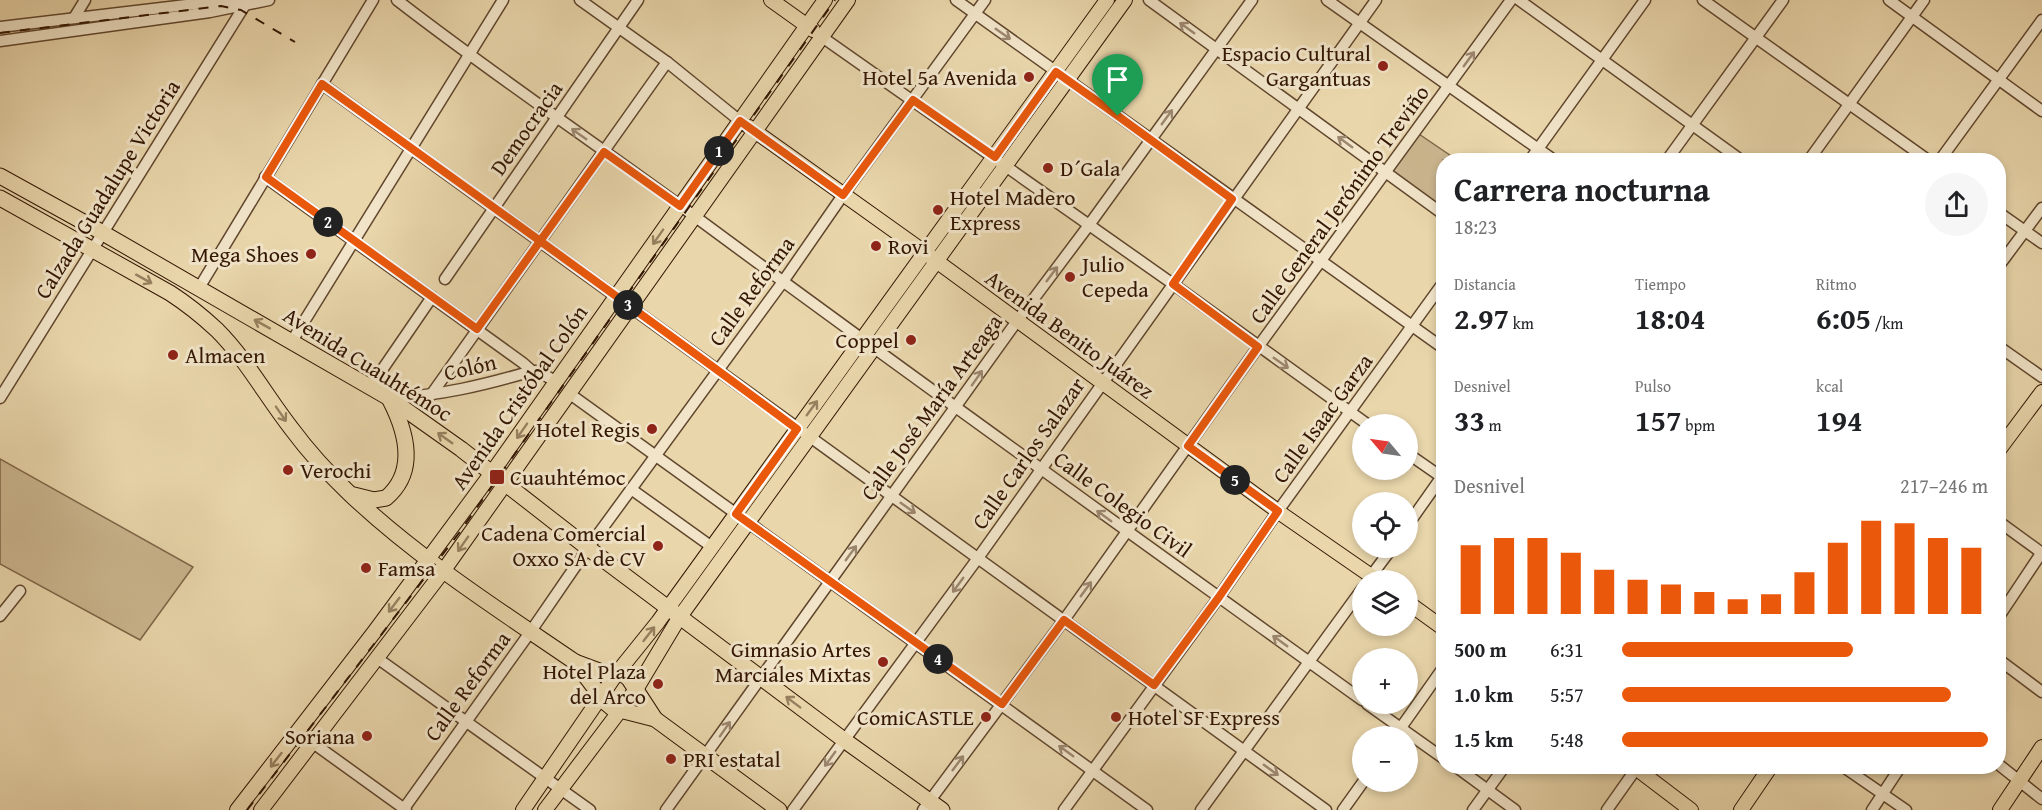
<!DOCTYPE html>
<html lang="es">
<head>
<meta charset="utf-8">
<style>
  :root { --surface:#fff; --page:#f6f6f6; --text:#202124; --muted:#757577; --accent:#ea580c }
  body { margin:0; font-family:"Gentium Book Plus",serif; background:var(--page); color:var(--text); height:100vh; display:flex; flex-direction:column; font-size:22px; white-space:nowrap }
  * { box-sizing:border-box; margin:0 }
  p { font-size:20px; color:var(--muted) }
  .icon { flex:none; width:33px; height:33px; fill:none; stroke:currentColor; stroke-width:2; stroke-linecap:round; stroke-linejoin:round }
  .map { position:relative; flex:1; overflow:hidden }
  .side { position:absolute; left:1436px; top:153px; width:570px; height:621px; display:flex; flex-direction:column; background:var(--surface); border-radius:24px; box-shadow:0 3px 9px #0003 }
  .side>* { flex:none }
  .needle { width:39px; rotate:299deg }
  .tools { position:absolute; left:1352px; top:414px; display:grid; gap:12px }
  .tools a { display:grid; place-items:center; width:66px; height:66px; border-radius:50%; background:var(--surface); box-shadow:0 3px 9px #0003; font-size:30px }
  .pin { position:absolute; display:grid; place-items:center; width:51px; height:51px; color:#fff; margin:-62px -26px; border-radius:50% 50% 50% 0; rotate:-45deg; box-shadow:0 0 6px #0007 }
  .pin .icon { rotate:45deg }
  .km { position:absolute; width:30px; height:30px; margin:-15px; border-radius:50%; background:#222; color:#fff; font-size:16px; line-height:30px; text-align:center }
  .round { display:grid; place-items:center; flex:none; width:63px; height:63px; border-radius:32px; background:var(--page) }
  .headline { display:flex; align-items:center; justify-content:space-between; height:102px; padding:0 18px }
  h1 { font-size:33px; font-weight:800; line-height:45px }
  .metrics { display:grid; grid-template-columns:repeat(3,1fr); gap:9px; height:102px; padding:6px 18px }
  .metrics div { display:grid; align-content:center }
  .metrics b { font-size:30px; font-weight:800 }
  .metrics small { font-size:16px; font-weight:400 }
  .metrics p { font-size:16px }
  .chart { height:168px; padding:12px 18px }
  .chart p { display:flex; justify-content:space-between }
  .chart svg { width:100%; height:108px; margin-top:6px; stroke:var(--accent); stroke-width:6 }
  ul { padding:0 18px; list-style:none; font-size:20px }
  li { display:grid; grid-template-columns:96px 72px 1fr; align-items:center; height:45px }
  li i { height:15px; border-radius:8px; background:var(--accent) }
  .map>svg:first-child { display:block }
  .green { fill:#cab58e; stroke:#7e6648; stroke-width:1.5 }
  .lines { fill:none; stroke-linecap:round; stroke-linejoin:round }
  .minor-casing { stroke:#60462d; stroke-width:13 }
  .major-casing { stroke:#331603; stroke-width:16 }
  .highway-casing { stroke:#331603; stroke-width:17 }
  .minor { stroke:#f1e4c8; stroke-width:10 }
  .major { stroke:#e9d6ab; stroke-width:14 }
  .highway { stroke:#e9d6ab; stroke-width:15 }
  .rail { stroke:#331603; stroke-width:2; stroke-dasharray:10 10; stroke-linecap:butt }
  .oneway { stroke:#9c876f }
  .oneway2 { stroke:#97805f }
  .route-casing { stroke:#fff; stroke-width:12 }
  .route { stroke:#ea580c; stroke-width:8 }
  .poi-dot { fill:#8f2418; stroke:#f1e4c8; stroke-width:2 }
  .labels { text-anchor:middle; stroke-width:6; stroke-linejoin:round; paint-order:stroke }
  .poi-label { font-size:22px; fill:#331603; stroke:#f1e4c8; text-anchor:end }
  .street-label { font-size:22px; fill:#331603; stroke:#f1e4c8 }
</style>
</head>
<body>
<div class="map">
<svg width="2042" height="810" viewBox="0 0 2042 810">
  <rect width="100%" height="100%" fill="#e9d6ab"/>
  <filter id="stains"><feTurbulence type="fractalNoise" baseFrequency=".00333" numOctaves="4"/><feColorMatrix values="0 0 0 0 .2 0 0 0 0 .09 0 0 0 0 .02 0 0 0 .5 -.17"/></filter>
  <radialGradient id="worn" r=".72"><stop offset=".6" stop-color="#630" stop-opacity="0"/><stop offset="1" stop-color="#630" stop-opacity=".3"/></radialGradient>
  <g class="green">
    <polygon points="1416,132 1457,160 1443,160 1443,214 1386,172"/>
    <polygon points="0,459 193,567 140,640 0,564"/>
  </g>
  <g class="lines">
    <g class="minor-casing">
      <g id="minor">
        <path d="M397 0C495 76 598 145 697 218 917 381 1140 540 1362 700"/>
        <polyline points="580,0 667,62 740,121"/>
        <polyline points="956,0 1443,348"/>
        <polyline points="1149,0 1443,214"/>
        <polyline points="1327,0 1554,160"/>
        <polyline points="1519,0 1741,160"/>
        <polyline points="1703,0 1928,160"/>
        <polyline points="1889,0 2042,111"/>
        <polyline points="74,18 85,0"/>
        <polyline points="0,27 203,3 239,0"/>
        <polyline points="822,37 1173,284 1367,424"/>
        <polyline points="0,41 210,12 269,0"/>
        <polyline points="322,84 1326,810"/>
        <polyline points="1530,160 1645,0"/>
        <polyline points="1667,160 1783,0"/>
        <polyline points="1809,160 1924,0"/>
        <polyline points="1940,160 2042,20"/>
        <polyline points="265,177 523,363 532,371"/>
        <polyline points="1998,212 2042,243"/>
        <polyline points="1998,267 2042,208"/>
        <polyline points="445,279 638,0"/>
        <polyline points="199,288 373,0"/>
        <polyline points="292,341 503,0"/>
        <polyline points="1998,346 2042,377"/>
        <polyline points="371,386 432,297"/>
        <polyline points="570,394 1147,810"/>
        <polyline points="431,395 667,62"/>
        <polyline points="0,398 248,0"/>
        <path d="M389 398C439 396 485 385 532 371H537L557 382"/>
        <polyline points="1407,453 1443,478"/>
        <polyline points="631,489 712,547"/>
        <polyline points="1998,521 2042,553"/>
        <polyline points="1407,526 1443,475"/>
        <polyline points="1368,580 1392,548"/>
        <polyline points="0,616 20,591"/>
        <polyline points="1998,618 2042,552"/>
        <polyline points="377,658 590,810"/>
        <polyline points="1998,659 2042,692"/>
        <polyline points="1367,704 1443,758"/>
        <polyline points="1395,736 1443,668"/>
        <polyline points="313,743 406,810"/>
        <polyline points="1998,764 2042,799"/>
        <polyline points="1455,766 1515,810"/>
        <polyline points="1842,766 1906,810"/>
        <polyline points="403,810 531,631 588,548 782,283 843,195 985,0"/>
        <polyline points="666,810 1017,321 1089,225 1252,0"/>
        <polyline points="793,810 978,558 1376,0"/>
        <polyline points="923,810 1064,620 1258,347 1511,0"/>
        <polyline points="1064,810 1219,597 1278,511 1443,283"/>
        <polyline points="1201,810 1362,589"/>
        <polyline points="1343,810 1363,782"/>
        <polyline points="1473,810 1505,766"/>
        <polyline points="1607,810 1638,766"/>
        <polyline points="1872,810 1901,766"/>
      </g>
    </g>
    <g class="major-casing">
      <g id="major">
        <polyline points="771,0 813,30"/>
        <polyline points="749,127 920,249 1283,515 1377,580"/>
        <polyline points="1998,451 2042,392"/>
        <polyline points="1407,602 1443,628"/>
        <polyline points="1633,766 1691,810"/>
        <polyline points="237,810 375,631 491,474 825,0"/>
        <polyline points="261,810 444,570 848,0"/>
        <polyline points="523,810 617,673 658,622 736,514 1107,0"/>
        <polyline points="545,810 637,688 679,618 1125,0"/>
        <polyline points="1741,810 1771,766"/>
        <polyline points="2000,810 2042,747"/>
      </g>
    </g>
    <g class="highway-casing">
      <g id="highway">
        <polyline points="0,176 96,229 389,398 461,449 588,548 844,740 942,810"/>
        <path d="M0 198 170 293C187 304 202 316 217 330 246 359 266 396 291 428 308 451 328 473 349 493 416 557 499 610 575 662L602 672 623 674 629 679 655 719"/>
        <path d="M354 495 374 500 386 498C418 471 406 431 390 400"/>
        <polyline points="575,662 606,703 612,708 655,719 779,810"/>
      </g>
    </g>
    <use href="#minor" class="minor"/>
    <use href="#major" class="major"/>
    <use href="#highway" class="highway"/>
    <g class="rail">
      <polyline points="0,33 221,6 241,10 295,42"/>
      <polyline points="247,810 459,533 835,0"/>
    </g>
  </g>
  <defs><path id="oneway-shaft" d="M-6 0H5M1.5-3L5.5 0L1.5 3" fill="none" stroke-width="1.6" stroke-linecap="round" stroke-linejoin="round" transform="scale(1.5)"/></defs>
  <g class="oneway">
    <use href="#oneway-shaft" transform="translate(1187 28) rotate(-144)"/>
    <use href="#oneway-shaft" transform="translate(1003 34) rotate(35)"/>
    <use href="#oneway-shaft" transform="translate(1469 59) rotate(-54)"/>
    <use href="#oneway-shaft" transform="translate(1167 117) rotate(-54)"/>
    <use href="#oneway-shaft" transform="translate(579 134) rotate(-145)"/>
    <use href="#oneway-shaft" transform="translate(1345 142) rotate(-144)"/>
    <use href="#oneway-shaft" transform="translate(1052 274) rotate(-53)"/>
    <use href="#oneway-shaft" transform="translate(1281 363) rotate(35)"/>
    <use href="#oneway-shaft" transform="translate(977 378) rotate(-55)"/>
    <use href="#oneway-shaft" transform="translate(908 508) rotate(35)"/>
    <use href="#oneway-shaft" transform="translate(1104 516) rotate(-144)"/>
    <use href="#oneway-shaft" transform="translate(851 553) rotate(-54)"/>
    <use href="#oneway-shaft" transform="translate(958 585) rotate(126)"/>
    <use href="#oneway-shaft" transform="translate(1086 589) rotate(-54)"/>
    <use href="#oneway-shaft" transform="translate(1280 641) rotate(-144)"/>
    <use href="#oneway-shaft" transform="translate(725 729) rotate(-55)"/>
    <use href="#oneway-shaft" transform="translate(1066 751) rotate(-144)"/>
    <use href="#oneway-shaft" transform="translate(830 759) rotate(126)"/>
    <use href="#oneway-shaft" transform="translate(958 763) rotate(-53)"/>
    <use href="#oneway-shaft" transform="translate(1271 770) rotate(36)"/>
  </g>
  <g class="oneway2">
    <use href="#oneway-shaft" transform="translate(658 237) rotate(125)"/>
    <use href="#oneway-shaft" transform="translate(144 279) rotate(29)"/>
    <use href="#oneway-shaft" transform="translate(262 324) rotate(-151)"/>
    <use href="#oneway-shaft" transform="translate(812 408) rotate(-54)"/>
    <use href="#oneway-shaft" transform="translate(281 414) rotate(55)"/>
    <use href="#oneway-shaft" transform="translate(522 431) rotate(125)"/>
    <use href="#oneway-shaft" transform="translate(445 438) rotate(-145)"/>
    <use href="#oneway-shaft" transform="translate(463 544) rotate(125)"/>
    <use href="#oneway-shaft" transform="translate(394 605) rotate(127)"/>
    <use href="#oneway-shaft" transform="translate(649 634) rotate(-52)"/>
    <use href="#oneway-shaft" transform="translate(793 702) rotate(-143)"/>
    <use href="#oneway-shaft" transform="translate(276 760) rotate(128)"/>
  </g>
  <g class="lines">
    <g class="route-casing">
      <path id="route" d="M1118 116 1056 72 995 157 913 100 843 195 740 121 680 206 604 152 477 329 266 177 322 84C481 198 640 312 797 429L736 514 1002 704 1064 620 1154 685 1219 597 1278 511 1188 446 1258 347 1173 284 1232 199 1118 116"/>
    </g>
    <use href="#route" class="route"/>
  </g>
  <g class="poi-dot">
    <circle cx="1383" cy="66" r="6"/>
    <circle cx="1029" cy="77" r="6"/>
    <circle cx="1048" cy="168" r="6"/>
    <circle cx="938" cy="210" r="6"/>
    <circle cx="876" cy="246" r="6"/>
    <circle cx="311" cy="254" r="6"/>
    <circle cx="1070" cy="277" r="6"/>
    <circle cx="911" cy="340" r="6"/>
    <circle cx="173" cy="355" r="6"/>
    <circle cx="652" cy="429" r="6"/>
    <circle cx="288" cy="470" r="6"/>
    <rect x="489" y="469" width="16" height="16" rx="3"/>
    <circle cx="658" cy="546" r="6"/>
    <circle cx="366" cy="568" r="6"/>
    <circle cx="883" cy="662" r="6"/>
    <circle cx="658" cy="684" r="6"/>
    <circle cx="986" cy="717" r="6"/>
    <circle cx="1116" cy="717" r="6"/>
    <circle cx="367" cy="736" r="6"/>
    <circle cx="671" cy="759" r="6"/>
  </g>
  <g class="labels">
    <g class="poi-label">
      <text x="1371" y="61">Espacio Cultural<tspan x="1371" dy="25">Gargantuas</tspan></text>
      <text x="1017" y="85">Hotel 5a Avenida</text>
      <text x="1060" y="176" text-anchor="start">D´Gala</text>
      <text x="950" y="205" text-anchor="start">Hotel Madero<tspan x="950" dy="25">Express</tspan></text>
      <text x="888" y="254" text-anchor="start">Rovi</text>
      <text x="299" y="262">Mega Shoes</text>
      <text x="1082" y="272" text-anchor="start">Julio<tspan x="1082" dy="25">Cepeda</tspan></text>
      <text x="899" y="348">Coppel</text>
      <text x="185" y="363" text-anchor="start">Almacen</text>
      <text x="640" y="437">Hotel Regis</text>
      <text x="300" y="478" text-anchor="start">Verochi</text>
      <text x="510" y="485" text-anchor="start">Cuauhtémoc</text>
      <text x="646" y="541">Cadena Comercial<tspan x="646" dy="25">Oxxo SA de CV</tspan></text>
      <text x="378" y="576" text-anchor="start">Famsa</text>
      <text x="871" y="657">Gimnasio Artes<tspan x="871" dy="25">Marciales Mixtas</tspan></text>
      <text x="646" y="679">Hotel Plaza<tspan x="646" dy="25">del Arco</tspan></text>
      <text x="974" y="725">ComiCASTLE</text>
      <text x="1128" y="725" text-anchor="start">Hotel SF Express</text>
      <text x="355" y="744">Soriana</text>
      <text x="683" y="767" text-anchor="start">PRI estatal</text>
    </g>
    <g class="street-label">
      <text transform="translate(526 128) rotate(-55)" y="8">Democracia</text>
      <text transform="translate(107 189) rotate(-58)" y="8">Calzada Guadalupe Victoria</text>
      <text transform="translate(1339 204) rotate(-54)" y="8">Calle General Jerónimo Treviño</text>
      <text transform="translate(751 291) rotate(-54)" y="8">Calle Reforma</text>
      <text transform="translate(1070 334) rotate(36)" y="8">Avenida Benito Juárez</text>
      <text transform="translate(368 364) rotate(32)" y="8">Avenida Cuauhtémoc</text>
      <text transform="translate(470 367) rotate(-13)" y="8">Colón</text>
      <text transform="translate(519 397) rotate(-55)" y="8">Avenida Cristóbal Colón</text>
      <text transform="translate(931 407) rotate(-54)" y="8">Calle José María Arteaga</text>
      <text transform="translate(1322 418) rotate(-54)" y="8">Calle Isaac Garza</text>
      <text transform="translate(1028 453) rotate(-55)" y="8">Calle Carlos Salazar</text>
      <text transform="translate(1123 504) rotate(36)" y="8">Calle Colegio Civil</text>
      <text transform="translate(467 686) rotate(-54)" y="8">Calle Reforma</text>
    </g>
  </g>
  <rect width="100%" height="100%" filter="url(#stains)"/>
  <rect width="100%" height="100%" fill="url(#worn)"/>
</svg>
<div class="tools">
<a><svg class="needle" viewBox="-14 -14 28 28"><path d="M0-13l5 13h-10z" fill="#e53935"/><path d="M0 13l5-13h-10z" fill="#757577"/></svg></a>
<a><svg class="icon" aria-label="locate" viewBox="0 0 24 24"><circle cx="12" cy="12" r="6"/><path d="M12 2v4M12 18v4M2 12h4M18 12h4"/></svg></a>
<a><svg class="icon" aria-label="layers" viewBox="0 0 24 24"><path d="M12 4l9 5-9 5-9-5zM3 14l9 5 9-5"/></svg></a>
<a>+</a>
<a>−</a>
</div>
<div class="pin" style="left:1118px;top:116px;background:#1e9e55"><svg class="icon" aria-label="arrive" viewBox="0 0 24 24"><path d="M6 21V4h12l-3 4 3 4H6"/></svg></div>
<b class="km" style="left:719px;top:151px">1</b>
<b class="km" style="left:328px;top:222px">2</b>
<b class="km" style="left:628px;top:305px">3</b>
<b class="km" style="left:938px;top:659px">4</b>
<b class="km" style="left:1235px;top:480px">5</b>
<section class="side">
<div class="headline"><div><h1>Carrera nocturna</h1><p>18:23</p></div><a class="round"><svg class="icon" aria-label="share" viewBox="0 0 24 24"><path d="M12 15V3M7 8l5-5 5 5M5 13v7h14v-7"/></svg></a></div>
<div class="metrics">
<div><p>Distancia</p><b>2.97<small> km</small></b></div>
<div><p>Tiempo</p><b>18:04</b></div>
<div><p>Ritmo</p><b>6:05<small> /km</small></b></div>
</div>
<div class="metrics">
<div><p>Desnivel</p><b>33<small> m</small></b></div>
<div><p>Pulso</p><b>157<small> bpm</small></b></div>
<div><p>kcal</p><b>194</b></div>
</div>
<div class="chart"><p><span>Desnivel</span>217–246 m</p>
<svg viewBox="0 0 160 44" preserveAspectRatio="none"><path d="M5 44V16M15 44V13M25 44V13M35 44V19M45 44V26M55 44V30M65 44V32M75 44V35M85 44V38M95 44V36M105 44V27M115 44V15M125 44V6M135 44V7M145 44V13M155 44V17"/></svg>
</div>
<ul>
<li><b>500 m</b>6:31<i style="width:63%"></i></li>
<li><b>1.0 km</b>5:57<i style="width:90%"></i></li>
<li><b>1.5 km</b>5:48<i style="width:100%"></i></li>
</ul>
</section>
</div>
</body>
</html>
